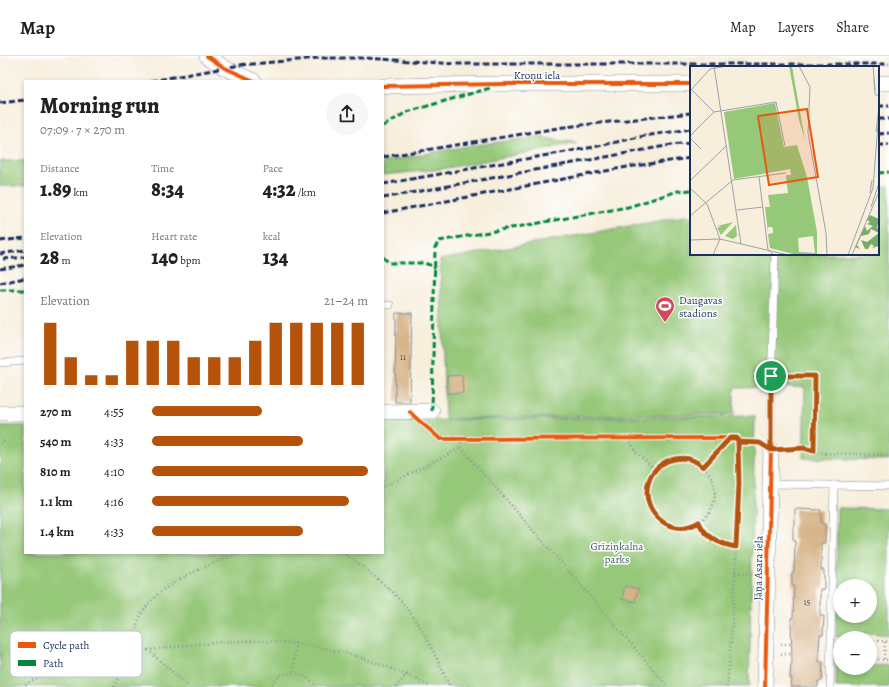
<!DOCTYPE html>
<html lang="en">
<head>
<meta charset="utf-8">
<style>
  :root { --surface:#fff; --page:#f6f6f6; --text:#222; --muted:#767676; --line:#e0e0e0; --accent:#b45309 }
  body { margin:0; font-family:Alegreya,serif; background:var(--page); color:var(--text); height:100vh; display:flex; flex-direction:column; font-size:15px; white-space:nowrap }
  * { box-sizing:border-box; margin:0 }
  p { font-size:13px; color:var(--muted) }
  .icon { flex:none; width:22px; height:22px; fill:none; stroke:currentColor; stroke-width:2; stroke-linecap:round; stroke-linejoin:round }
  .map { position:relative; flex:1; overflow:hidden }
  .details { position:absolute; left:24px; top:24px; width:360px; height:474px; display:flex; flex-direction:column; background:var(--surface); border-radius:0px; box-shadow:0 2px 6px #0003 }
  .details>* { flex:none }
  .controls { position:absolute; left:833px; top:523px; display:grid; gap:8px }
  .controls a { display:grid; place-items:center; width:44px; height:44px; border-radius:50%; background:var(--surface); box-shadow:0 2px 6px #0003; font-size:20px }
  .pin { position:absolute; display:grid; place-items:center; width:34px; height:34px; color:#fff; margin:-17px; border:2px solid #fff; border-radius:50%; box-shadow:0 1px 4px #0007 }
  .round { display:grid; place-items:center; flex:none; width:42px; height:42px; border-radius:21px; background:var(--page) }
  .overview { display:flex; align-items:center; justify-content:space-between; height:68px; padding:0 16px }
  h1 { font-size:22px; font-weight:800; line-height:30px }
  .metrics { display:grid; grid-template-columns:repeat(3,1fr); gap:6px; height:68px; padding:4px 16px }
  .metrics div { display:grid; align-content:center }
  .metrics b { font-size:20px; font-weight:800 }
  .metrics small { font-size:11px; font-weight:400 }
  .metrics p { font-size:11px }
  .chart { height:112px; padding:8px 16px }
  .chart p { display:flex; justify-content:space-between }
  .chart svg { width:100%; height:72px; margin-top:4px; stroke:var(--accent); stroke-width:6 }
  ul { padding:0 16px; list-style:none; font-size:13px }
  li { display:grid; grid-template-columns:64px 48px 1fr; align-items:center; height:30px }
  li i { height:10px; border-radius:5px; background:var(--accent) }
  header { display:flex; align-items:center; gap:24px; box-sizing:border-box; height:56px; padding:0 20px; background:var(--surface); border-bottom:1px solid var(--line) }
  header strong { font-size:19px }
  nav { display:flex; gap:22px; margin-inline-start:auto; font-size:14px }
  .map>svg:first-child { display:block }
  .green { fill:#96c879; stroke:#587c6c; fill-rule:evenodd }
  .building { fill:#d6b386 }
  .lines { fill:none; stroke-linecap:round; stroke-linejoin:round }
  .service-casing { stroke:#898e9d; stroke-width:8 }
  .minor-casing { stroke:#898e9d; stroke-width:16 }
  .path { stroke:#898e9d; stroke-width:2.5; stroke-dasharray:1 3; stroke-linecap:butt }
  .service { stroke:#fff; stroke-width:7 }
  .minor { stroke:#fff; stroke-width:15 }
  .rail { stroke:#1b2f5e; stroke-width:3; stroke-dasharray:6 3; stroke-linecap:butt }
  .quiet { stroke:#00873e; stroke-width:3; stroke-dasharray:6 3; stroke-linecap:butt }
  .cycleway-casing { stroke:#fff; stroke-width:6 }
  .cycleway { stroke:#e8590c; stroke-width:4 }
  .route-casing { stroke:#fff; stroke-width:8 }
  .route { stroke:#b45309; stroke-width:5 }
  .labels { text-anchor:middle; stroke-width:3; stroke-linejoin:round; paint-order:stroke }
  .number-label { font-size:9px; fill:#4a5068 }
  .street-label { font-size:11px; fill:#1b2f5e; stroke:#fff }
  .poi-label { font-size:11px; fill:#1b2f5e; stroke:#fff; text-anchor:start }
  .park-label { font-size:11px; fill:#405d66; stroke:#fff }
  .inset-road { fill:none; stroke:#9fa2aa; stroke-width:1 }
  .view { fill:#e8590c; fill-opacity:0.15; stroke:#e8590c; stroke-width:2 }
  .inset-edge { fill:none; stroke:#1b2f5e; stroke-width:2 }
  .key { fill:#fff; stroke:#bbc1cf; stroke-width:1 }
  .key-label { font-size:11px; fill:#1b2f5e }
</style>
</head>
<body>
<header>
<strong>Map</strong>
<nav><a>Map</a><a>Layers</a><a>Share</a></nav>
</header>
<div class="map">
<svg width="889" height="631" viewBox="0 0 889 631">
  <rect width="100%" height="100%" fill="#fff"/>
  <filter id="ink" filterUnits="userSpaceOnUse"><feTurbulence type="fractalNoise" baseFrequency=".025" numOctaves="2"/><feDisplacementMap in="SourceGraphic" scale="8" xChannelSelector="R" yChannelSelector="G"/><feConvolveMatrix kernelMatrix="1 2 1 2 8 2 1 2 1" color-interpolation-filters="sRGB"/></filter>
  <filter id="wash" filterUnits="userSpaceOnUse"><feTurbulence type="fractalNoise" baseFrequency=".012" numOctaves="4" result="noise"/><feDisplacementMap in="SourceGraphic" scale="16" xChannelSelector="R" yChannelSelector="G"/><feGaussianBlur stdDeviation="0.9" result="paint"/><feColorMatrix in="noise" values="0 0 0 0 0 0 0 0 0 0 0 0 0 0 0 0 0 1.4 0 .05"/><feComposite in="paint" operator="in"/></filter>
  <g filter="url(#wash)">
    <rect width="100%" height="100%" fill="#f7eedc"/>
    <g class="green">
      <polygon points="537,81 578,87 442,113 383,119 383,106 462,91"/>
      <rect x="0" y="105" width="25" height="25"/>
      <polygon points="878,130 889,130 889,404 803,402 805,331 734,332 734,358 445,363 440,204 691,159 691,198 878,198"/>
      <polygon points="755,360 749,631 0,631 0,370 25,370 25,497 383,497 383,365"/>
      <path d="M837 452 889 453V579L869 577 836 581ZM840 530H870V560H840Z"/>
      <polygon points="836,604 840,605 840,612 870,612 870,610 889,609 889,631 836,631"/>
    </g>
    <g id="blocks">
      <g class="building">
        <polygon points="396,257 412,257 410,346 395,346"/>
        <polygon points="462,319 463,337 447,337 447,320"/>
        <polygon points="795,453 821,454 821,468 825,468 825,487 821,487 821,514 824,514 824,533 820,533 820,560 824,560 823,579 820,579 819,593 819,606 823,606 822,625 818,625 818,631 791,631 792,622 790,622 791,608 792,608 791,562 793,562 794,530 792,530 792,516 794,516 795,484 793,483 793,470 795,470"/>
        <polygon points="625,530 638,533 635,546 622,543"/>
      </g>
    </g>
  </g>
  <g filter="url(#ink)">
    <use href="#blocks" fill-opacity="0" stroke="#898e9d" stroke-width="1"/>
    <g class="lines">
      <g class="service-casing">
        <g id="service">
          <polyline points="383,249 390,249"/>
          <polyline points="0,307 25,305"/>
          <polyline points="771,394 771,332 775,198"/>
          <polyline points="770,428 889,430"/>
          <polyline points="830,631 834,429"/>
        </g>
      </g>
      <g class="minor-casing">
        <g id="minor">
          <polyline points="207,0 225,12 254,25"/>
          <polyline points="878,27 889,27"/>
          <polyline points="383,30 501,28 691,28"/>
          <polyline points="383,356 432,355"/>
          <polyline points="0,357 25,357"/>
          <polyline points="765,631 771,394"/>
        </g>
      </g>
      <g class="path">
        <polyline points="782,320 815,320 814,395"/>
        <polyline points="629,382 635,395 655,414"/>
        <polyline points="737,382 738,386 757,387"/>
        <polyline points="0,388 6,383"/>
        <polyline points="461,392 580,528 668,631"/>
        <polyline points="786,393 804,392 820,397 889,399"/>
        <circle cx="681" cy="437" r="34"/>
        <polyline points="703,411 730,382"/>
        <polyline points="383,431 461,392 461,383"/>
        <path d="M699 466C705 482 720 488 736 491"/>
        <path d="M342 497C352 502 361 510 370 517 379 524 389 532 397 541 421 567 436 599 450 631"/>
        <polyline points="735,517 752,518"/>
        <polyline points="870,585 889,585"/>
        <polyline points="781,588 792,588"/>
        <polyline points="148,594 189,631"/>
        <polyline points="781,598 792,598"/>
        <polyline points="870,603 889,604"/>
        <polyline points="870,603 871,585"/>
        <polyline points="884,603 885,585"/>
        <polyline points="294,616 295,587"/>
        <path d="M22 631C47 614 74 606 103 599 139 596 175 590 211 587 222 586 234 585 245 585 310 584 373 600 431 631"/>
        <path d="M114 631C119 619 129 608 134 596 137 587 134 576 138 566 152 528 204 512 238 497"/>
        <path d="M270 631C280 611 305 614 316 631"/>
        <polyline points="396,631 407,618"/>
        <path d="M727 631C730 600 732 568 734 536 737 486 739 437 738 386"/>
      </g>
      <use href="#service" class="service"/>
      <use href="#minor" class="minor"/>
      <g class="rail">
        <polyline points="241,9 319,2 365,2 456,8 889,8"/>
        <polyline points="151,25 246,8"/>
        <polyline points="0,47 25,44"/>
        <polyline points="878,50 889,50"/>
        <polyline points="878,63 889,63"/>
        <polyline points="878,78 889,77"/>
        <polyline points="878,89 889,89"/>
        <polyline points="383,101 564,71 691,57"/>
        <polyline points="383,128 594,91 644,80 691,73"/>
        <polyline points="383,142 671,89 691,87"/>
        <polyline points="383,157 627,111 691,102"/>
        <polyline points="0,185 25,182"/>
        <polyline points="0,198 25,194"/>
        <polyline points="3,203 25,201"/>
        <polyline points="0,213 25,209"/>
        <polyline points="0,227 25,222"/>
      </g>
      <g class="quiet">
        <polyline points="383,70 407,56 490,32"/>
        <polyline points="878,117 889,116"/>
        <polyline points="383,201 389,207 424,207 433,210 435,213"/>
        <polyline points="0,234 25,234"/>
        <polyline points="432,355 435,192 439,185 628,151 678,135 691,134"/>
      </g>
      <g class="cycleway-casing">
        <g id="cycleway">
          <polyline points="207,0 225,12 254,25"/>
          <polyline points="383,30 501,28 691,28"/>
          <path d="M410 356C419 366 430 373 440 383L737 382"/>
          <polyline points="765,631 771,394"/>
        </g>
      </g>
      <use href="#cycleway" class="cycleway"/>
    </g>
  </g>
  <g class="lines" filter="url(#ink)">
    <g class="route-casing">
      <path id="route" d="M771 320V394L760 387 738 386 737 382H730L703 411C695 403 685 401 675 403 666 404 657 410 652 418 634 450 668 485 699 466 705 482 720 488 736 491L739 428 738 386 760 387 771 394 804 392 814 395 815 320H771"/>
    </g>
    <use href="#route" class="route"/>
  </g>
  <defs>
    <g id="stadium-pin" transform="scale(1)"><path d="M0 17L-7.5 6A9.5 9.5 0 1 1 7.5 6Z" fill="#d1495b" stroke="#fff"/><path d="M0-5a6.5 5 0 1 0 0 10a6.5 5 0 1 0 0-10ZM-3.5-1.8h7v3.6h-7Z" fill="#fff"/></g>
  </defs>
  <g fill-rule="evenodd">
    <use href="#stadium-pin" x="665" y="250"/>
  </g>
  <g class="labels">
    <g class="number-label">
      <text x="403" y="304">11</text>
      <text x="807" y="549">15</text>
    </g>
    <g class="street-label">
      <text x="537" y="23">Kroņu iela</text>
      <text transform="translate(758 512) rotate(-89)" y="4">Jāņa Asara iela</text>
    </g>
    <g class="poi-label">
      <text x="679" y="248">Daugavas<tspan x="679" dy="13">stadions</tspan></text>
    </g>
    <g class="park-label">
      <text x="617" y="494">Grīziņkalna<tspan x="617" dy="13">parks</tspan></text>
    </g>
  </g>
  <g transform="translate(690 10)">
    <rect width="189" height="189" fill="#f7eedc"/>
    <path d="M99 0H102L115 74 109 54ZM85 37 94 81 107 79 117 111 127 166V189H107L80 182 78 168 83 167V163L82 161H78V166L75 141H80L78 129 98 127 96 109H101L100 103 44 113 34 46ZM123 170 125 187 109 186 108 172ZM44 156 41 158 31 169 27 162 31 160H27ZM46 159 47 170 43 173 35 170Z" fill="#96c879" fill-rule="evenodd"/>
    <path d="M180 149 189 153 187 162 189 163V180L182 182 184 180 181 178 178 183H175L171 174 177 176 189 167 181 163 179 168 171 170 167 179 170 183 165 181 175 160 177 165 183 160 177 158 180 156 177 154Z" fill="#78ac69"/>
    <path class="inset-road" d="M24 0 51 178M109 0 120 21 118 67 136 167 137 189M183 0 185 24M184 13 185 28 189 31M0 22 24 46M0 25 20 3 37 0M186 66 189 40M0 70 24 46 86 36 95 80M0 72 11 83M69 111 78 184 84 189M0 115 36 80M0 122 17 138 30 173 0 174M180 127 182 114M181 141 189 117M47 144 73 141M0 150 43 114 96 107M23 189 30 173 98 189M158 189 183 122 189 46M162 189 189 126"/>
    <path class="view" d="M117 43 128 111 79 119 68 50Z"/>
    <rect width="189" height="189" class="inset-edge"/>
  </g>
  <rect x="10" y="575" width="132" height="46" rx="6" class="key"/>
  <rect x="18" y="586" width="18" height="6" fill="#e8590c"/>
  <rect x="18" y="604" width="18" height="6" fill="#00873e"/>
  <g class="key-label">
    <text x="43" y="593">Cycle path</text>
    <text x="43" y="611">Path</text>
  </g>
</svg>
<div class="controls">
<a>+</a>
<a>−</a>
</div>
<div class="pin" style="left:771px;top:320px;background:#1e9e55"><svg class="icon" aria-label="arrive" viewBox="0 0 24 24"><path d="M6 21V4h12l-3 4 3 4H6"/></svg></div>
<section class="details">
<div class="overview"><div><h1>Morning run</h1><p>07:09 · 7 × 270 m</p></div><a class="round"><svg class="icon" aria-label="share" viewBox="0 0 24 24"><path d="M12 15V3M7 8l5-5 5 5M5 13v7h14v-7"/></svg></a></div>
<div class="metrics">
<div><p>Distance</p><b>1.89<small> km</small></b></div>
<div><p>Time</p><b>8:34</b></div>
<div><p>Pace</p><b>4:32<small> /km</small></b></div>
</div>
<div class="metrics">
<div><p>Elevation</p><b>28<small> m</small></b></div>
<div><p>Heart rate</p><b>140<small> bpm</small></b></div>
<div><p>kcal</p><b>134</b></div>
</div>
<div class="chart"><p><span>Elevation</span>21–24 m</p>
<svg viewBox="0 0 160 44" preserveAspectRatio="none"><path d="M5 44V6M15 44V27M25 44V38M35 44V38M45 44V17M55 44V17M65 44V17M75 44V27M85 44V27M95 44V27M105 44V17M115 44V6M125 44V6M135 44V6M145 44V6M155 44V6"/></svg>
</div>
<ul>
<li><b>270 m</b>4:55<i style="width:51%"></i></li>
<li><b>540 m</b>4:33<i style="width:70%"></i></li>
<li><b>810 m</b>4:10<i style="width:100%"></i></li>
<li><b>1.1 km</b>4:16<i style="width:91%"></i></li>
<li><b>1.4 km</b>4:33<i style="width:70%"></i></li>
</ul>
</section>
</div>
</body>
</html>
